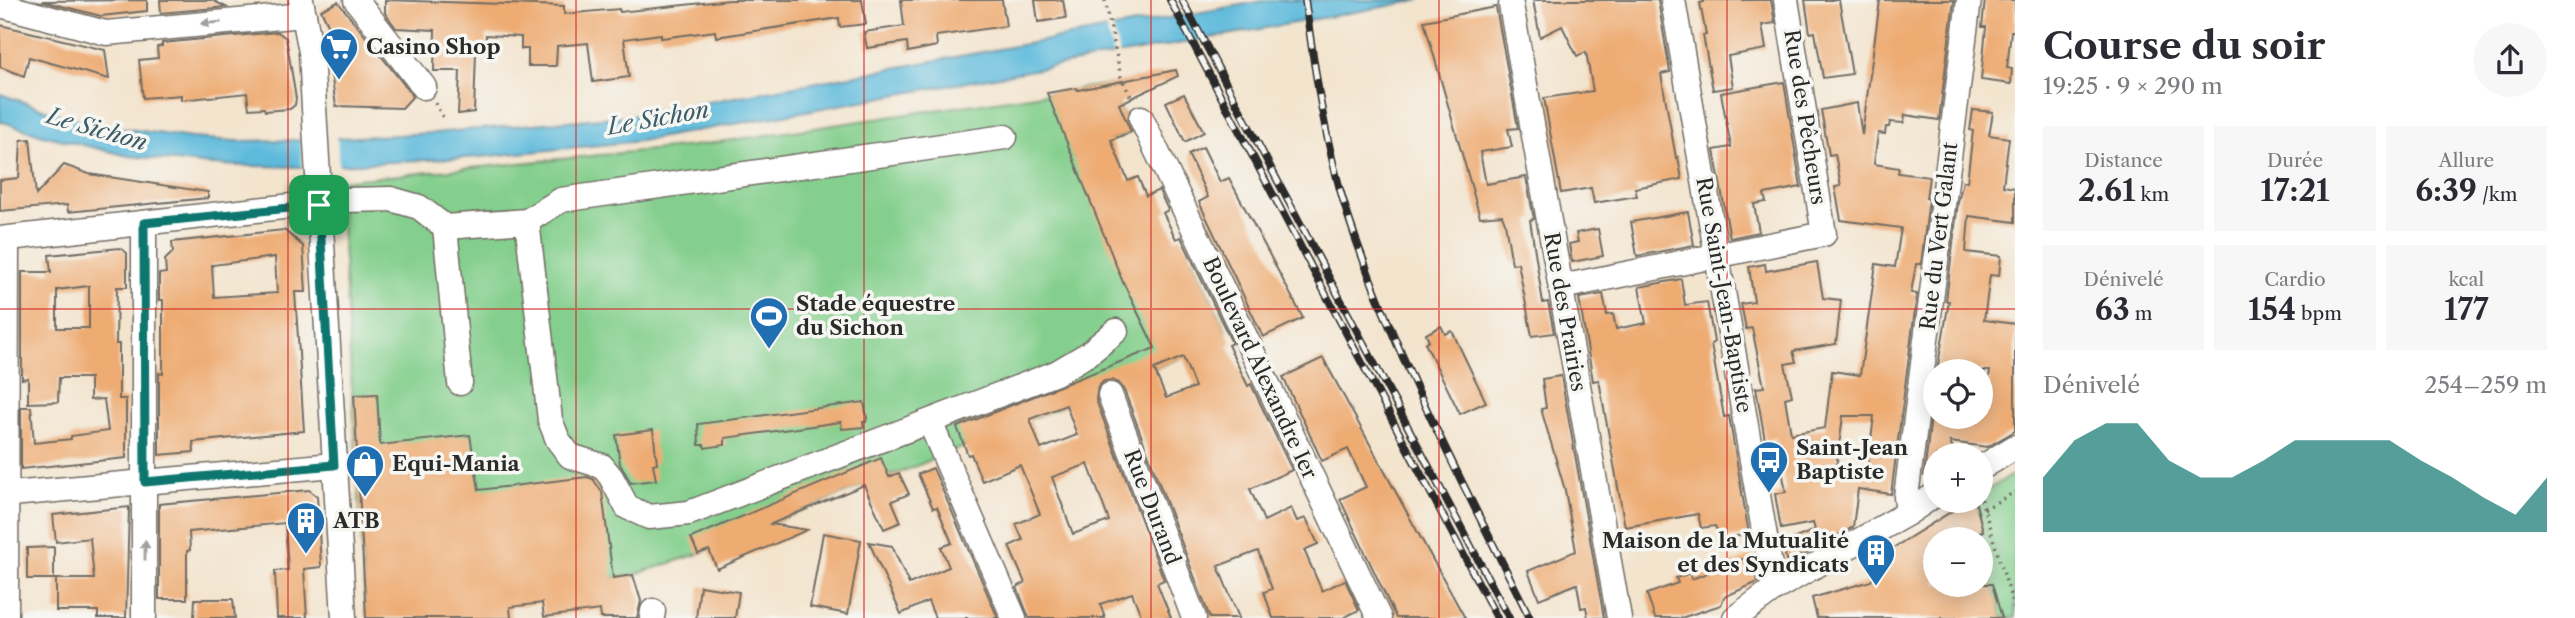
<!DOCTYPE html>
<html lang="fr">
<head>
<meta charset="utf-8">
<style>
  :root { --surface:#fff; --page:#f7f7f7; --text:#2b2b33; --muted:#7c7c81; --accent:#0f766e }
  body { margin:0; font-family:"Libre Caslon Text",serif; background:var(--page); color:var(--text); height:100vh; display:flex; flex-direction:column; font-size:26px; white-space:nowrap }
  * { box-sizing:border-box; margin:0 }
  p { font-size:23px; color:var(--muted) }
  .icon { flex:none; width:38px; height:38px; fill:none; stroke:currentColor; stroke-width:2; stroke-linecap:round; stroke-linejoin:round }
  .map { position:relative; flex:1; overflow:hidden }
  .side { display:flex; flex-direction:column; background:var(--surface); width:560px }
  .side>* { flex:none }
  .buttons { position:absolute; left:1923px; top:359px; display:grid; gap:14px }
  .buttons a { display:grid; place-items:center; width:70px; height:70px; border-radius:50%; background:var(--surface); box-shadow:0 4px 18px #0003; font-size:35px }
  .pin { position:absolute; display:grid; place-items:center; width:60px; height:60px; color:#fff; margin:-30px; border-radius:14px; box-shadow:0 4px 10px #0006 }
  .round { display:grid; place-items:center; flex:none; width:74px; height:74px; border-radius:37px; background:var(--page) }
  .headline { display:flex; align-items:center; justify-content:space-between; height:119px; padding:0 28px }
  h1 { font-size:38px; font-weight:700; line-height:52px }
  .stats { display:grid; grid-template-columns:repeat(3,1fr); gap:10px; height:119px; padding:7px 28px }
  .stats div { display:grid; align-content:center; border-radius:0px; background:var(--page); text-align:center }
  .stats b { font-size:30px; font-weight:700 }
  .stats small { font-size:19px; font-weight:400 }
  .stats p { font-size:19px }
  .chart { height:196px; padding:14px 28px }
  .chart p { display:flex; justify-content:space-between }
  .chart svg { width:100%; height:126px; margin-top:7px; fill:var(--accent); opacity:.7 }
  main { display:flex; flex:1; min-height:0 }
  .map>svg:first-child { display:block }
  .green { fill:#84cf8d; stroke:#587d5c; stroke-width:2 }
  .water { fill:#5dbadb; stroke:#447283; stroke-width:2 }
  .pier { fill:#f3e4ce }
  .building { fill:#eeac73; fill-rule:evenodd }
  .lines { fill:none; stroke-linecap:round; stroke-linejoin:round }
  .minor-casing { stroke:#716c64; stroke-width:27 }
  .path { stroke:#716c64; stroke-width:3.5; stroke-dasharray:2 5; stroke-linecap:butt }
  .minor { stroke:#fff; stroke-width:24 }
  .rail-casing { stroke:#2b2b2b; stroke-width:8 }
  .rail { stroke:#f6f6f2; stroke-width:5; stroke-dasharray:16; stroke-linecap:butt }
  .oneway { fill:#a0a0a0 }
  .route-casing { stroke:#fff; stroke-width:14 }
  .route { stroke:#0f766e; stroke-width:9 }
  .grid { fill:none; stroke:#d62828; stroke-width:2; stroke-opacity:0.55 }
  .labels { text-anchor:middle; stroke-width:7; stroke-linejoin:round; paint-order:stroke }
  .poi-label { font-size:21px; font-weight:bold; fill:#2b2b2b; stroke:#f6f6f2; text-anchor:start }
  .street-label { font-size:21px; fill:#2b2b2b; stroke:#f6f6f2 }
  .water-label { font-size:23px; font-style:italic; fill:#3c5d69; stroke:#f6f6f2 }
</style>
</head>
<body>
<main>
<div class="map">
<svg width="2015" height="618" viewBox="0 0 2015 618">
  <rect width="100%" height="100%" fill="#f6f6f2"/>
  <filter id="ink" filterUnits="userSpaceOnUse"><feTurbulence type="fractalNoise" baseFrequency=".0143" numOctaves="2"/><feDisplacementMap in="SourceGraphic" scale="14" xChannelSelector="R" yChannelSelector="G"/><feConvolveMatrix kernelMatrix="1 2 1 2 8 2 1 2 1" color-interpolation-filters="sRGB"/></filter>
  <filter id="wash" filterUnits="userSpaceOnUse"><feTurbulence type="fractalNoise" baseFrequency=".00686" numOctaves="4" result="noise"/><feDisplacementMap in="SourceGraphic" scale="28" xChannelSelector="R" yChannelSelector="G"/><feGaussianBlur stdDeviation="1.57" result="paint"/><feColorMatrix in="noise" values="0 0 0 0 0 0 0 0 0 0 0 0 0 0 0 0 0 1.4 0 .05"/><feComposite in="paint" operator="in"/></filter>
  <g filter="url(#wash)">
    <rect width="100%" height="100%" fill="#f3e4ce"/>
    <g class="green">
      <polygon points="1109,84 1132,132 1073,156 1148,267 1187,249 1227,332 1182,352 1183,357 899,473 888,475 698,554 633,575 493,592 366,613 339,181 692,146"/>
      <polygon points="2015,473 2015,618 2002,618 1981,549 1981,539 1978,539 1976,533 1983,531 1975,501 1981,500 1981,494"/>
    </g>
    <polygon class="water" points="1268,0 1421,0 640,141 480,157 301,167 210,165 128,156 43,135 0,121 0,94 61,115 107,126 191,138 234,141 300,140 434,133 636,115"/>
    <g class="pier">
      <polygon points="1112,25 1120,58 1114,59 1106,26"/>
      <polygon points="337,136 339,168 302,170 301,137"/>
    </g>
    <g id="blocks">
      <g class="building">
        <polygon points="147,0 147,11 101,16 42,1"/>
        <polygon points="160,0 212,0 226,7 161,13"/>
        <polygon points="385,0 564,6 564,14 619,9 620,12 730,0 862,0 866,24 840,27 839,18 716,37 715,31 661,38 661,34 624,39 629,77 593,82 588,43 557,46 556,66 528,66 528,49 521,49 521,37 486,35 485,51 476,51 474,112 458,114 460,71 434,71 435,30 396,28 385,13"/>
        <polygon points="901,0 1002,0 1006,26 936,36 937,46 908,52 907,42 867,48 864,32 904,26"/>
        <polygon points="1035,0 1063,0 1066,18 1038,22"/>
        <polygon points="1533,0 1658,0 1670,72 1661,74 1676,158 1678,157 1682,179 1635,188 1637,196 1594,203 1591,188 1561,193 1544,98 1593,91 1586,52 1577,56 1562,26 1540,37"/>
        <polygon points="1704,0 1771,0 1775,23 1762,25 1766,49 1728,56 1733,87 1713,90 1703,35 1706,35 1700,3 1704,2"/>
        <polygon points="1805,0 1839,0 1852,74 1823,78 1815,32 1810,33"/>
        <path d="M1880 0H1954L1939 120 1905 115 1904 123 1890 122 1889 127H1886L1885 134 1878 133 1874 164 1899 168 1898 173 1929 177 1926 198 1929 199 1921 264H1916L1911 293 1917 294 1891 494 1858 489 1853 527 1801 556 1786 560 1783 543 1815 530 1813 523 1781 529 1775 494 1786 492 1776 438 1765 440 1756 388 1764 387 1752 328 1746 329 1741 304 1754 302 1749 267 1765 264 1766 271 1817 262 1823 298 1841 300 1836 344 1793 351 1796 362 1785 364 1792 396 1785 398 1791 434 1825 428 1832 371 1860 375 1876 264 1895 267 1901 228 1841 220 1835 187 1841 186 1835 154 1829 155 1821 110 1857 103 1862 135ZM1843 416H1874L1867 472 1836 468Z"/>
        <polygon points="1985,0 2015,0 2015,31 2011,31 2007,68 2012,69 2011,84 1981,80 1986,27 1982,27"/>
        <polygon points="338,2 413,96 402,108 336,106 325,33 331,30 321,10"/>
        <polygon points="1496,7 1518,128 1508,129 1512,147 1480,152 1486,184 1526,177 1534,219 1530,220 1543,303 1548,302 1554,333 1532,336 1518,263 1512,264 1505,223 1502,215 1480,217 1424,21"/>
        <polygon points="0,25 105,50 109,79 29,57 24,76 0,67"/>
        <polygon points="278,32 286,38 288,49 296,99 295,105 290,109 265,111 264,108 249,109 247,93 181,100 181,95 143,98 139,60 158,58 157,47 162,46 162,43"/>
        <path d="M1176 70 1178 76 1119 104 1131 132 1111 140 1128 181 1138 177 1146 196 1159 190 1168 210 1163 213 1176 239 1181 237 1232 343 1228 345 1248 386 1251 384 1292 470 1250 489 1264 521 1291 508 1297 521 1306 518 1318 544 1304 550 1322 591 1345 580 1359 610 1343 618H1273L1264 592 1272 589 1258 551 1218 566 1239 618H1210L1124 390 1119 383 1112 380 1104 381 1098 386 1096 400 1164 580 1157 583 1171 618H1142L1132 593 1100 604 1105 618H1029L1017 587 1025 583 1009 546 1023 540 1016 524 1040 514 1020 465 982 481 971 454 968 455 957 427 1155 348 1122 280 1047 93 1077 88 1078 90ZM1183 357 1195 387 1166 398 1154 369ZM1066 405 1077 435 1041 449 1030 419ZM1088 464 1109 521 1073 534 1052 477Z"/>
        <polygon points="1784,82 1801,187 1764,194 1766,202 1754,204 1759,232 1730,238 1714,150 1731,147 1721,93"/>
        <polygon points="1184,94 1204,132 1185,142 1166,102"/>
        <polygon points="1973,110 1993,112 1989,135 2009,138 2003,186 2015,188 2015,222 1969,216 1966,252 2001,256 1999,276 1990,275 1984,320 2015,324 2015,431 1987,447 1950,442 1955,455 1936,455 1936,478 1924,476 1931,416 1984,416 1990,371 1937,371 1949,301 1946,301 1958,202 1963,181 1967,182 1973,131 1970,130"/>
        <polygon points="30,139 36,195 64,165 89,174 208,192 208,198 68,212 67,205 0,211 0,180 19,178 21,140"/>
        <polygon points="1203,147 1220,182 1229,178 1303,318 1263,337 1199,202 1208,197 1188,154"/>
        <polygon points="1688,212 1694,245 1637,256 1631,222"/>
        <polygon points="1598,229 1603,256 1572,262 1569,244 1578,242 1576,233"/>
        <path d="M284 230 303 246 306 292H295L304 431 193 442 194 452 159 455V373L163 374V300H159V274L166 273 165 260 173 252 172 242ZM275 257 277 293 214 297 212 265Z"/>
        <path d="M120 248 127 253V287H117L116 344H119V399H126V458L21 469V407H31L34 443 71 439V436L108 431 104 399 90 400V378H59L58 402 28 403V378L22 379V272H51L49 255ZM89 286V328H57V290Z"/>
        <polygon points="1681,279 1685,305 1707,302 1714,342 1711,344 1724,417 1729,416 1749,534 1721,539 1715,526 1701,528 1698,514 1625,527 1599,380 1593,381 1579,298 1603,294 1607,315 1613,314 1616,329 1646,323 1639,287"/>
        <polygon points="1441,326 1445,334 1452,331 1486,402 1460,414 1425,343 1429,341 1426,334"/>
        <polygon points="1323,358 1417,531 1465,618 1396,618 1340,499 1366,487 1348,449 1322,461 1283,377"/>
        <polygon points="1561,376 1604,618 1588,618 1586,607 1581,608 1577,584 1539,599 1528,571 1576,551 1565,490 1541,409 1546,408 1542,379"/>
        <polygon points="377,394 380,445 470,435 479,490 587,477 593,479 602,492 613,578 633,575 641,601 637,618 601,618 600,610 544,617 542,603 510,607 511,618 366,618 354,395"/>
        <polygon points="864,402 867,418 866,422 863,422 864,427 842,429 841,422 725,438 725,445 705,448 704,445 699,445 698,424"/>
        <polygon points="653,430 657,463 653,464 656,480 631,483 620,464 616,435"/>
        <polygon points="881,458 889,477 899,473 909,494 892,501 901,522 884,529 864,485 771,524 807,530 717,569 709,550 698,554 691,538"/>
        <polygon points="933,468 998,618 935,618 928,601 901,614 869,542 892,546 909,584 949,567 941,547 952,543 937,507 933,508 918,474"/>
        <polygon points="309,490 317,496 321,567 304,569 307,618 277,618 275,571 288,570 285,523 189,532 190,550 187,551 187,599 159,599 159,504"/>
        <polygon points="1970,500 1975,500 1983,531 1976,533 1978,539 1936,539 1936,584 1992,584 2002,618 1817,618 1812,598 1871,581 1893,548"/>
        <polygon points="129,507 126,618 98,618 98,611 56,611 56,579 94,579 90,538 56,542 53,515"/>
        <polygon points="823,533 861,540 848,614 810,607"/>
        <polygon points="54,547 54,579 27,579 27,548"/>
        <polygon points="1753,555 1758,582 1724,597 1721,605 1681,618 1655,618 1647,594 1678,583 1676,578 1690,573 1692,579"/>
        <polygon points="700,586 739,592 735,618 696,618"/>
        <polygon points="195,599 233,599 235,618 194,618"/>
      </g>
    </g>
  </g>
  <g filter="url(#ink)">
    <use href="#blocks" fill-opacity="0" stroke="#716c64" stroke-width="2"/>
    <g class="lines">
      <g class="minor-casing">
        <g id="minor">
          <polyline points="301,0 311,52 314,108 344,618"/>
          <polyline points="356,0 424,87"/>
          <polyline points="1673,0 1774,589"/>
          <polyline points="0,5 106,33 304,15"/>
          <polyline points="1511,5 1619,618"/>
          <polyline points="1141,118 1379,618"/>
          <polyline points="527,221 550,420 558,440 570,456 602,466 611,477 627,507 649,517 689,513 1056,373 1088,354 1116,331"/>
          <polyline points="144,223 144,618"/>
          <polyline points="445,227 527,221 561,200 1005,137"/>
          <polyline points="0,239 345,200 391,199 419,207 445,227 460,383"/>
          <polyline points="1561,287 1824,234 1786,0"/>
          <polyline points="1110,395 1194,618"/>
          <polyline points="930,422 1014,618"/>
          <polyline points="1981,468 2015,447"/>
          <polyline points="0,495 334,465"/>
          <polyline points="1908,513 1906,497 1969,0"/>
          <polyline points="6,618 7,239"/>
          <polyline points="652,618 653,611"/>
          <polyline points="1735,618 1774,589 1908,513 1936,494"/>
        </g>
      </g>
      <g class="path">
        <polyline points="1105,0 1121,77 1132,99"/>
        <polyline points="435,103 444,119"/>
        <polyline points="1981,499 2015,611"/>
        <polyline points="1984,509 2015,492"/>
      </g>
      <use href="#minor" class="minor"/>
      <g class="rail-casing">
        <g id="rail">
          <polyline points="1170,0 1497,618"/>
          <polyline points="1182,0 1509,618"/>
          <path d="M1305 0C1315 72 1325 144 1347 213 1393 354 1464 485 1530 618"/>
        </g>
      </g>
      <use href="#rail" class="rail"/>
    </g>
    <defs><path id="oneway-solid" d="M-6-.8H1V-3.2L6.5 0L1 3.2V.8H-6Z" transform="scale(1.75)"/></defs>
    <g class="oneway">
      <use href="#oneway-solid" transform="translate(211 23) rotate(175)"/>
      <use href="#oneway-solid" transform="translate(145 550) rotate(-90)"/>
    </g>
  </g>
  <g class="lines" filter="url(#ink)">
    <g class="route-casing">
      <polygon id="route" points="319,205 334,465 145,482 144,223"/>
    </g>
    <use href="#route" class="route"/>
  </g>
  <path class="grid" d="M288 0V618M576 0V618M864 0V618M1151 0V618M1439 0V618M1727 0V618M0 309H2015"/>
  <defs>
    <g id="supermarket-pin" transform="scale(2.0125)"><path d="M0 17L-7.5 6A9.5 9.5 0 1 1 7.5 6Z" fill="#1f6fb2" stroke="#f6f6f2"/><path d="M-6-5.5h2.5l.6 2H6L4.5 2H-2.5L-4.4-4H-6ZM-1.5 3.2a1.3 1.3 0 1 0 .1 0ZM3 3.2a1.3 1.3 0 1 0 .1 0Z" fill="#fff"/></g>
    <g id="stadium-pin" transform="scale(2.0125)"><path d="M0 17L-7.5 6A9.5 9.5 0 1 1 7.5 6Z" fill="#1f6fb2" stroke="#f6f6f2"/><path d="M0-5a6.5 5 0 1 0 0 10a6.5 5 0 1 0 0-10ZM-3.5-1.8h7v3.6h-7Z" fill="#fff"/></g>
    <g id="bus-pin" transform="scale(2.0125)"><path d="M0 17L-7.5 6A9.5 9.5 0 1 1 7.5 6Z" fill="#1f6fb2" stroke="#f6f6f2"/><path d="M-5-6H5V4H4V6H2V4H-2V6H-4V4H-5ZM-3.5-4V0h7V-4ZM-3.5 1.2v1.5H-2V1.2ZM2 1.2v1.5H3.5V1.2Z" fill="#fff"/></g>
    <g id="shop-pin" transform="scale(2.0125)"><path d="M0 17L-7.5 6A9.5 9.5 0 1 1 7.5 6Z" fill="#1f6fb2" stroke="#f6f6f2"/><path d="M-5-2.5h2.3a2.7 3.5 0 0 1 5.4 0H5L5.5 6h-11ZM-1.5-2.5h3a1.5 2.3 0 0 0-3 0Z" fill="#fff"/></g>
    <g id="building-pin" transform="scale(2.0125)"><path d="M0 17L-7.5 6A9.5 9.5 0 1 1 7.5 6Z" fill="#1f6fb2" stroke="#f6f6f2"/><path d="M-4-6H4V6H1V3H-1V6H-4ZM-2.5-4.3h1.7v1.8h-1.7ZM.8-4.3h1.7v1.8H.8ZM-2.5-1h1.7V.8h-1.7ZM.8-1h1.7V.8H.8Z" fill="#fff"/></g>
  </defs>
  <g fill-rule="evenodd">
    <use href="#supermarket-pin" x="339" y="47"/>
    <use href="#stadium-pin" x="769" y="316"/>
    <use href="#bus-pin" x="1769" y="460"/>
    <use href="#shop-pin" x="365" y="464"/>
    <use href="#building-pin" x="306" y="521"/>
    <use href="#building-pin" x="1876" y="553"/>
  </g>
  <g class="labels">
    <g class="poi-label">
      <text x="366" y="54">Casino Shop</text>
      <text x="796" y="311">Stade équestre<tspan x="796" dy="24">du Sichon</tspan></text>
      <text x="1796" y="455">Saint-Jean<tspan x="1796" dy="24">Baptiste</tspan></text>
      <text x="392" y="471">Equi-Mania</text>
      <text x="333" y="528">ATB</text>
      <text x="1849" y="548" text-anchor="end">Maison de la Mutualité<tspan x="1849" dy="24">et des Syndicats</tspan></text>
    </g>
    <g class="street-label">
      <text transform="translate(1805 117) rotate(81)" y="7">Rue des Pêcheurs</text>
      <text transform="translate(1939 236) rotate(-83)" y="7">Rue du Vert Galant</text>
      <text transform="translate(1724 295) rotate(80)" y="7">Rue Saint-Jean-Baptiste</text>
      <text transform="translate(1565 312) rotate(80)" y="7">Rue des Prairies</text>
      <text transform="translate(1260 368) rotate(65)" y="7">Boulevard Alexandre Ier</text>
      <text transform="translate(1152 507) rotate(69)" y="7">Rue Durand</text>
    </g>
    <g class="water-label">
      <text transform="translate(658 118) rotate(-10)" y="8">Le Sichon</text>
      <text transform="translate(97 129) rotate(16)" y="8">Le Sichon</text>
    </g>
  </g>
</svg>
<div class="buttons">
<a><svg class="icon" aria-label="locate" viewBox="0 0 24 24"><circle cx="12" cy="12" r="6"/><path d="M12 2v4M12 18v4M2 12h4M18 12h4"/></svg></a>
<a>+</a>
<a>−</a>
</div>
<div class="pin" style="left:319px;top:205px;background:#1e9e55"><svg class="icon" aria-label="arrive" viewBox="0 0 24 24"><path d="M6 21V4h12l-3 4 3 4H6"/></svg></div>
</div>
<section class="side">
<div class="headline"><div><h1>Course du soir</h1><p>19:25 · 9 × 290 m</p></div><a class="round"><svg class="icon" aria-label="share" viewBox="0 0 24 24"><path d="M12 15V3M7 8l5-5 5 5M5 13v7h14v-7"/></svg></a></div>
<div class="stats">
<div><p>Distance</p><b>2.61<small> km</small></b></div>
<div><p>Durée</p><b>17:21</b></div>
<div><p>Allure</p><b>6:39<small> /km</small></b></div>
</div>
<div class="stats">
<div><p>Dénivelé</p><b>63<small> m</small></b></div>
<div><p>Cardio</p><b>154<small> bpm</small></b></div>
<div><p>kcal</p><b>177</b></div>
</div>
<div class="chart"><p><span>Dénivelé</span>254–259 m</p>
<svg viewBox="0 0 160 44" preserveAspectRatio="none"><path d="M0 44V25L10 12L20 6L30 6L40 19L50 25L60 25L70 19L80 12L90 12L100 12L110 12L120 19L130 25L140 32L150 38L160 25V44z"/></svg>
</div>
</section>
</main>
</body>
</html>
